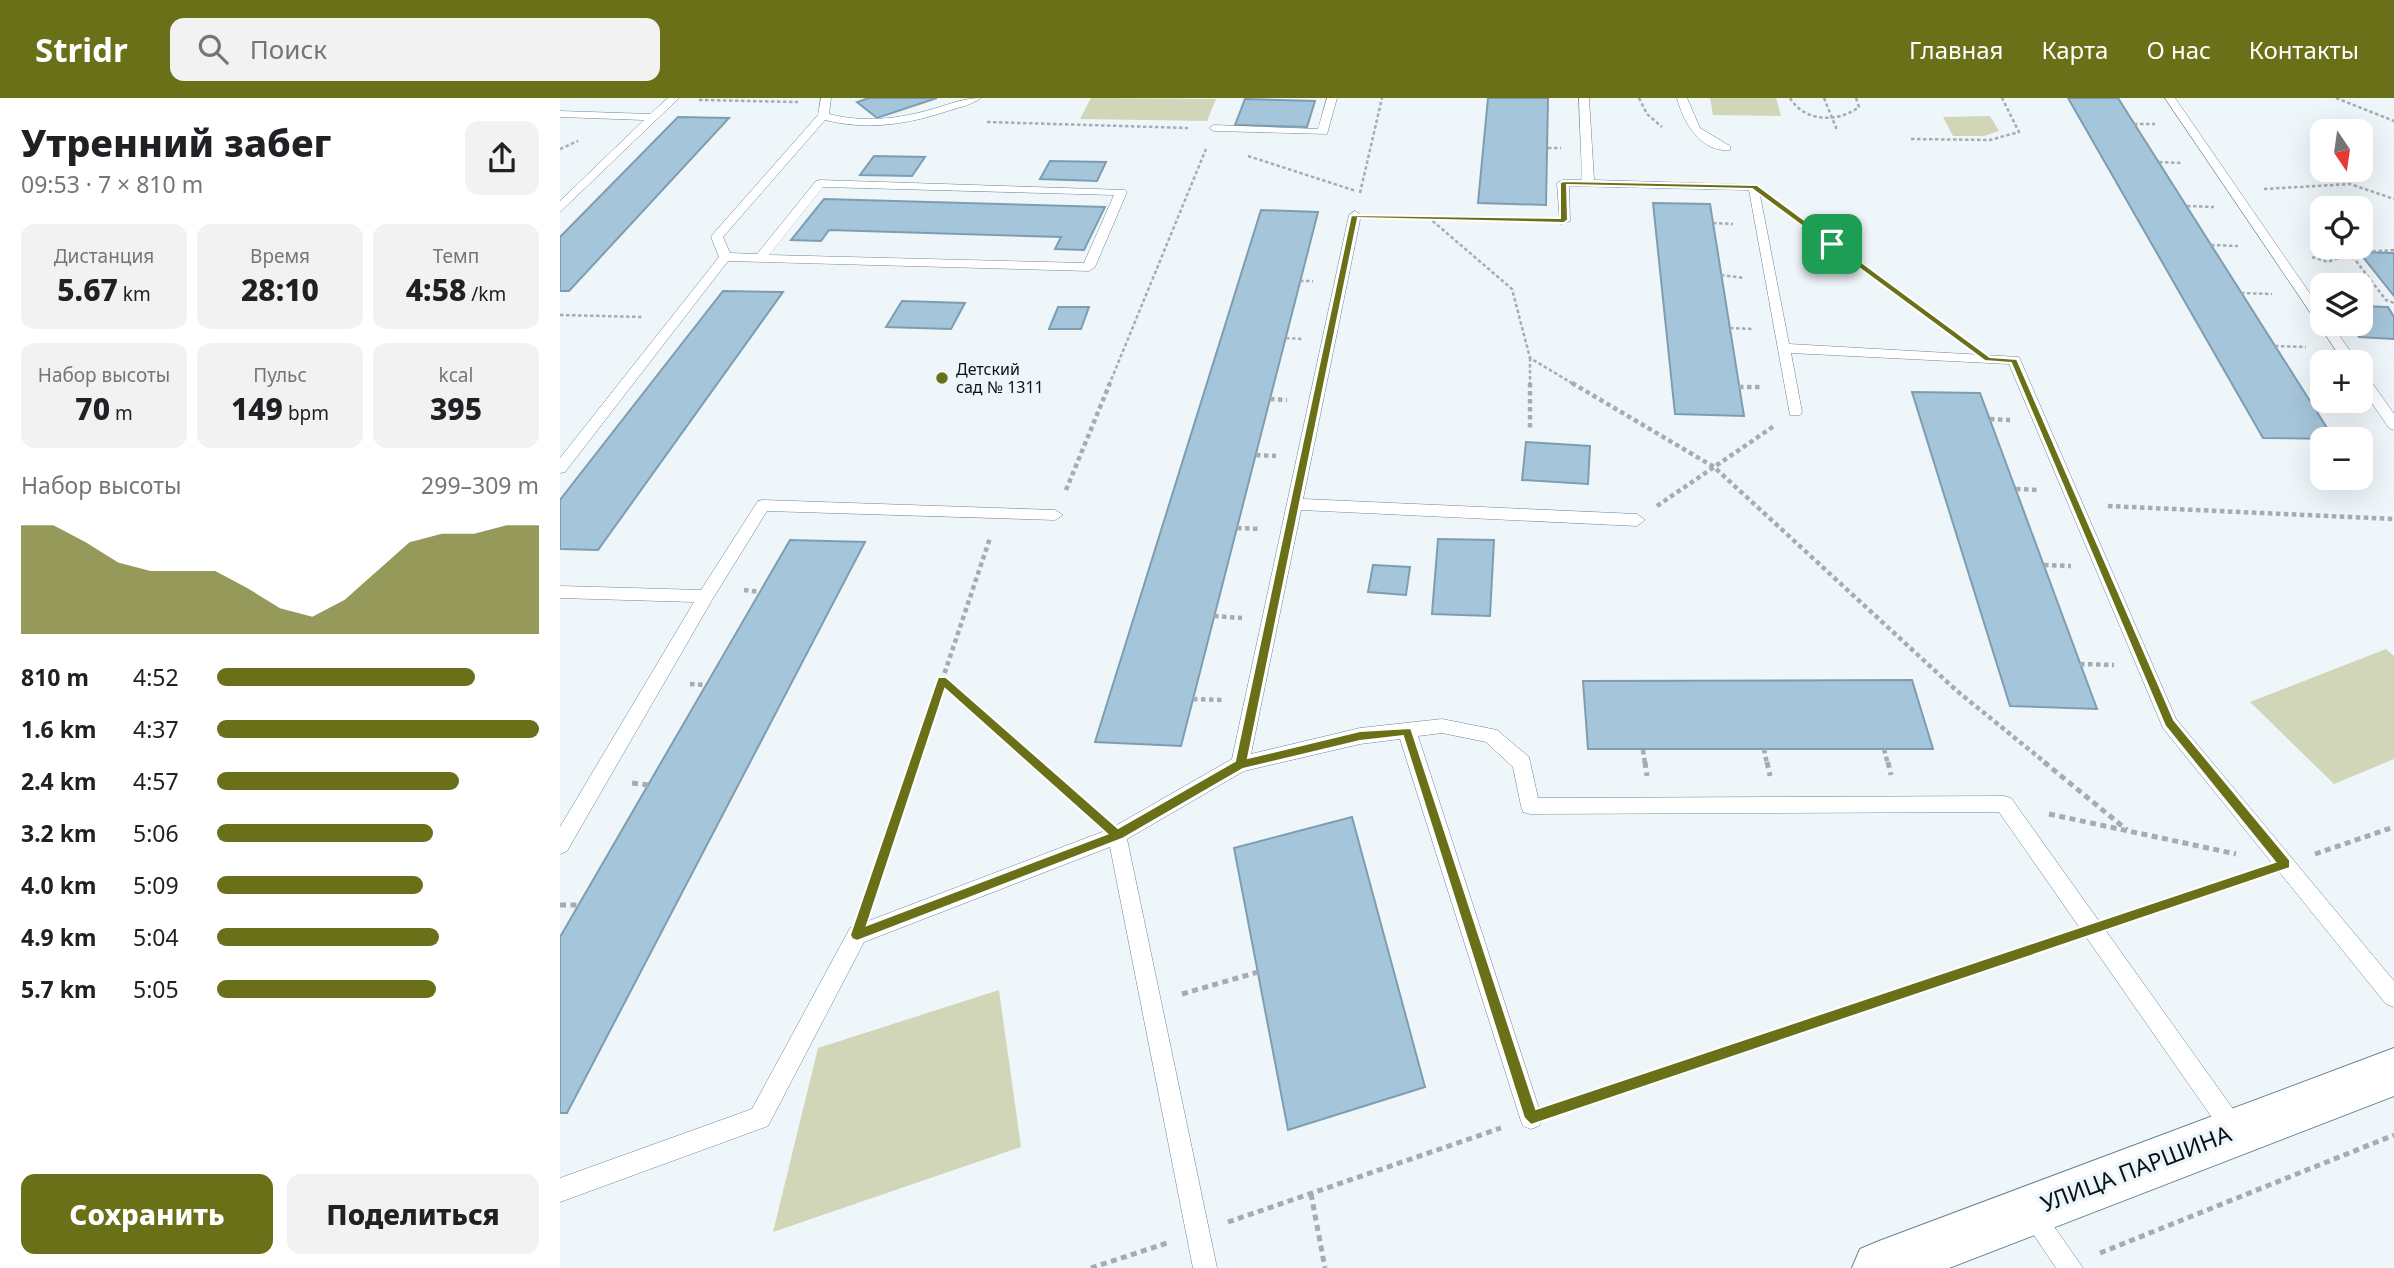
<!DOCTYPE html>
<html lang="ru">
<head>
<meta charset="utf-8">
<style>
  :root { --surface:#fff; --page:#f2f2f2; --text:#202124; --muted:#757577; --accent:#697017 }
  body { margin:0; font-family:"Noto Sans",sans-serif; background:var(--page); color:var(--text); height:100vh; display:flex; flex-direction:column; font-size:26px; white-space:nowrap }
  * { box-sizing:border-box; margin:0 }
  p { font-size:23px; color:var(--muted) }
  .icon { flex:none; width:38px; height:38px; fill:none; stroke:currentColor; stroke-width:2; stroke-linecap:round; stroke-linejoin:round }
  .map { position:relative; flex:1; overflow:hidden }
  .panel { display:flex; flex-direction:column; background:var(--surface); width:560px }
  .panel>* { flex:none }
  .needle { width:46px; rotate:167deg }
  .buttons { position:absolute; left:1750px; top:21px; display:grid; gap:14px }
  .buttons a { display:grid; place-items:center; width:63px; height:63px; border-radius:14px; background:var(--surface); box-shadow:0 7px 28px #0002; font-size:35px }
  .pin { position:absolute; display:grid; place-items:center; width:60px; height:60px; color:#fff; margin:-30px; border-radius:14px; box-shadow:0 4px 10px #0006 }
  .round { display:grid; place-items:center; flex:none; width:74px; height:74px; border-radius:14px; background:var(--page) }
  .overview { display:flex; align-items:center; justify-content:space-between; height:119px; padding:0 21px }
  h1 { font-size:38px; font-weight:800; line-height:52px }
  .figures { display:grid; grid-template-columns:repeat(3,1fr); gap:10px; height:119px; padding:7px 21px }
  .figures div { display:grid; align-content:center; border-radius:14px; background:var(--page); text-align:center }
  .figures b { font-size:30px; font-weight:800 }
  .figures small { font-size:19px; font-weight:400 }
  .figures p { font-size:19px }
  .chart { height:196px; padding:14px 21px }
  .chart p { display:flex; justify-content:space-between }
  .chart svg { width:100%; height:126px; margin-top:7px; fill:var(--accent); opacity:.7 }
  .primary-button { display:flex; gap:14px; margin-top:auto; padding:14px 21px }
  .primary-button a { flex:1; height:80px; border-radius:14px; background:var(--accent); color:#fff; font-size:28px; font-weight:800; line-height:80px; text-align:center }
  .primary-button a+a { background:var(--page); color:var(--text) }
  ul { padding:0 21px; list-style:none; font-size:23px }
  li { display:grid; grid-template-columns:112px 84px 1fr; align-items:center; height:52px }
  li i { height:18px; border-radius:9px; background:var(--accent) }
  header { display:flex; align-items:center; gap:42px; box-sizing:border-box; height:98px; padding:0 35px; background:var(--accent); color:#fff }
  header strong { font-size:33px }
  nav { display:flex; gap:38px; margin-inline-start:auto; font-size:24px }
  .search { width:490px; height:63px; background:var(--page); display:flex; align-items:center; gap:18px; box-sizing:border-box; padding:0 24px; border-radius:14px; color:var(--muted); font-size:26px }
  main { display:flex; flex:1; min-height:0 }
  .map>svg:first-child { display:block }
  .green { fill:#d2d6b9 }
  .building { fill:#a5c5da; stroke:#7e9db1; stroke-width:2 }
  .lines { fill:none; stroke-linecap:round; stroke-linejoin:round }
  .service-casing { stroke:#68879a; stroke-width:1 }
  .tertiary-casing { stroke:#68879a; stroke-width:2 }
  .path-far2 { stroke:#a5adb2; stroke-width:2.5; stroke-dasharray:3.5 2.5; stroke-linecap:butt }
  .path-far1 { stroke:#a5adb2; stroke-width:4.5; stroke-dasharray:4.5 3.5; stroke-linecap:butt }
  .path { stroke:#a5adb2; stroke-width:5; stroke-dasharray:6 4.5; stroke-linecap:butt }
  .service { fill:#fff; fill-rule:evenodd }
  .tertiary { fill:#fff; fill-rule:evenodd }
  .route { fill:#697017; stroke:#fff; stroke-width:2; fill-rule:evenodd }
  .poi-dot { fill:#697017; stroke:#eff6fa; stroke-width:2.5 }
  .labels { text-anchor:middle; stroke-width:7; stroke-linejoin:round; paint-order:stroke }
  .far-poi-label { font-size:16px; fill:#061219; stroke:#eff6fa; text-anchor:start }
  .near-street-label { font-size:23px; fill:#061219; stroke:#eff6fa }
</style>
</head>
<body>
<header>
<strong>Stridr</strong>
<div class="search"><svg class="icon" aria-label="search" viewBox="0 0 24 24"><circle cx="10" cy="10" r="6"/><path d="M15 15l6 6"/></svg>Поиск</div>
<nav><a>Главная</a><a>Карта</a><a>О нас</a><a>Контакты</a></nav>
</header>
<main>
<section class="panel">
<div class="overview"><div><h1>Утренний забег</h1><p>09:53 · 7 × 810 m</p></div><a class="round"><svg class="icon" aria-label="share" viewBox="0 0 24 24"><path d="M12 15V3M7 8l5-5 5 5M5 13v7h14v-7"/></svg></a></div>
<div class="figures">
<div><p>Дистанция</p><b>5.67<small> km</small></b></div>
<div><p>Время</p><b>28:10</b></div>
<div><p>Темп</p><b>4:58<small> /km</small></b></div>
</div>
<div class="figures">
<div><p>Набор высоты</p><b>70<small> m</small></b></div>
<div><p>Пульс</p><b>149<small> bpm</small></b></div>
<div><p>kcal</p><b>395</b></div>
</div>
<div class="chart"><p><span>Набор высоты</span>299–309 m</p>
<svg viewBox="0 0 160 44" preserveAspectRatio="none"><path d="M0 44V6L10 6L20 12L30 19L40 22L50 22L60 22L70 28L80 35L90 38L100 32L110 22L120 12L130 9L140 9L150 6L160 6V44z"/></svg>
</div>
<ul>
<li><b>810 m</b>4:52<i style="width:80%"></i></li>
<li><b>1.6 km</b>4:37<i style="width:100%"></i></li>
<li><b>2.4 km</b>4:57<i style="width:75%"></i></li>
<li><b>3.2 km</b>5:06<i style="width:67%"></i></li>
<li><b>4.0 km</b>5:09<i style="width:64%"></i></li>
<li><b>4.9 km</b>5:04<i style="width:69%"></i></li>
<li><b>5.7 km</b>5:05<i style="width:68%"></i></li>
</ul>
<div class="primary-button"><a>Сохранить</a><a>Поделиться</a></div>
</section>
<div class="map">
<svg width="1834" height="1170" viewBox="0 0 1834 1170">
  <rect width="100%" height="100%" fill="#eff6fa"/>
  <g class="green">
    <polygon points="531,0 656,1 647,23 520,21"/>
    <polygon points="1150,0 1216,0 1221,18 1153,17"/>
    <polygon points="1430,18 1439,33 1424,38 1393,38 1383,19"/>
    <polygon points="1826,551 1834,558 1834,661 1774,686 1690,604"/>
    <polygon points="439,892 461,1049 213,1134 258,950"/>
  </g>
  <g class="building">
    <polygon points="309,0 377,0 317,20 297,4"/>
    <polygon points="928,0 988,0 986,107 918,105"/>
    <polygon points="1508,0 1558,0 1774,341 1703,340"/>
    <polygon points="685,1 755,3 747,29 675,27"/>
    <polygon points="118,19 169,20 9,193 0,193 0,139"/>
    <polygon points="314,58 365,59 352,78 300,77"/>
    <polygon points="490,63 546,64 537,83 480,81"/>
    <polygon points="264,101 545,109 524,152 495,151 501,139 269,132 261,143 231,142"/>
    <polygon points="1093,105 1150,106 1184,318 1115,316"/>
    <polygon points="701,112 758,114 621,648 535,644"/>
    <polygon points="1799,154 1834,155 1834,198"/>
    <polygon points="163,193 223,194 38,452 0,451 0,402"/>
    <polygon points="342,203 405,205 391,231 326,229"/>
    <polygon points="1801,208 1828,209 1834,219 1834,241 1799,239 1791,226 1801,226"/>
    <polygon points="498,209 529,209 521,231 489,231"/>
    <polygon points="1352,294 1420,295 1537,611 1450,608"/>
    <polygon points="966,344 1030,348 1028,386 962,382"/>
    <polygon points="878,441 934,442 930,518 872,516"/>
    <polygon points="230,442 305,444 7,1015 0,1015 0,839"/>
    <polygon points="813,467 850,469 846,497 808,494"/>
    <polygon points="1352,582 1373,651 1028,651 1023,583"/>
    <polygon points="792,719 865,989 728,1032 674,750"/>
  </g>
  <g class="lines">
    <g class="service-casing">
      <g id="service">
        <polygon points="108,0 119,0 0,114 0,103 84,22 0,19 0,13 90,16"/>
        <path d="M261 0H271L269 16C304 25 338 21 373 11 390 6 404 0 421 0 413 6 401 9 391 12 349 26 309 33 265 22L163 139 170 155 197 156 256 83 260 82 565 92 567 94 535 169 529 173 168 163 5 374 0 375V360L159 159 151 139 153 136 258 17ZM263 89 554 97 524 165 209 157Z"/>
        <polygon points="767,0 777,0 767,36 654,33 649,30 654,27 758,31"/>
        <polygon points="1019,0 1029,0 1034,82 1198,87 1229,246 1459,259 1616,621 1834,883 1834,909 1826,906 1603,630 1449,266 1231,255 1242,314 1240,317 1230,317 1189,92 1009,88 1010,123 1000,126 997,85 1003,82 1022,82"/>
        <path d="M1117 0H1127L1140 30 1170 48V52C1141 55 1123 24 1117 0Z"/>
        <polygon points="1605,0 1615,0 1762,213 1762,226 1771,226 1798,264 1784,264"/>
        <polygon points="795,113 801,117 743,401 1077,416 1085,422 1077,428 741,412 691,656 800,630 882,621 937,632 969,659 978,700 1444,698 1451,700 1683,1025 1686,1033 1683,1041 1675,1044 1667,1041 1439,714 970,716 963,714 961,708 953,669 926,644 882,635 858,638 982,1020 979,1028 971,1031 963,1028 960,1020 840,641 800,646 684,673 567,741 657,1170 633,1170 550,749 304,844 208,1028 0,1104 0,1080 192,1011 290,830 550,731 672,661 789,117"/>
        <polygon points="1801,275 1806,276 1834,316 1834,332 1829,330 1801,289"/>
        <polygon points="203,402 495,412 503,417 495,422 207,413 152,502 7,753 0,756 0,729 134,504 0,500 0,488 141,492 198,403"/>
        <polygon points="1471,1103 1479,1107 1523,1170 1496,1170 1459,1115 1463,1107"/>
      </g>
    </g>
    <g class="tertiary-casing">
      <polygon id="tertiary" points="1834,950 1834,998 1389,1170 1292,1170 1300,1151 1319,1143"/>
    </g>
    <g class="path-far2">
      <polyline points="1079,0 1087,16 1102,29"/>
      <path d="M1230 0C1244 24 1278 25 1299 9L1296 0"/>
      <polyline points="1264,0 1277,32"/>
      <polyline points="1776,0 1834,23"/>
      <polyline points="139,2 238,4"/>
      <polyline points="427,24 628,30"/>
      <polyline points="1574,26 1595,26"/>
      <polyline points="1351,41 1430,42 1459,34 1442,0"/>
      <polyline points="988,50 1001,50"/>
      <polyline points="0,51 18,43"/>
      <polyline points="688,58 796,93"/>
      <polyline points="1599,64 1622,65"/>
      <polyline points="1704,91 1790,86 1834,101"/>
      <polyline points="800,95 822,0"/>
      <polyline points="1627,108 1654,109"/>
      <polyline points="1225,112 1387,231"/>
      <polyline points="822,118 978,122"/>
      <polyline points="868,119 952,191 970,260 1015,287"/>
      <polyline points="1153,125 1173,126"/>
      <polyline points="1651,147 1678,148"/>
      <polyline points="1834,152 1790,155 1826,202 1834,205"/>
      <polyline points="1752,159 1768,164 1790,155"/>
      <polyline points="1161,177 1185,180"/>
      <polyline points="740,183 753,183"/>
      <polyline points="1681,195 1712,196"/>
      <polyline points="0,217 83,219"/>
      <polyline points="1170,230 1193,231"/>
      <polyline points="726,240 742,241"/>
      <polyline points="1715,248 1746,249"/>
      <polyline points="970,260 970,287"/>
      <polyline points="549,287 646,51"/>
    </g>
    <g class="path-far1">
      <polyline points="970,285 970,333"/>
      <polyline points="1012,285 1154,369 1397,593 1487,666"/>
      <polyline points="1179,289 1203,289"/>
      <polyline points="710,301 727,302"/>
      <polyline points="1756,312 1790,313"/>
      <polyline points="1430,321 1450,322"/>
      <polyline points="696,357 716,358"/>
      <polyline points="1456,391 1479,392"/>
      <polyline points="506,392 550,285"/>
      <polyline points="1097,408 1214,328"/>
      <polyline points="1548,408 1834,421"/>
      <polyline points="677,430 701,431"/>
      <polyline points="1484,467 1511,468"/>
      <polyline points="184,492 200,494"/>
      <polyline points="654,518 682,520"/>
      <polyline points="1520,566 1554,567"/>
      <polyline points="383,582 477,666"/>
      <polyline points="130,586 146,587"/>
      <polyline points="633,601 664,602"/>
      <polyline points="1204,651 1207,666"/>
      <polyline points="1324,651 1328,666"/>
      <polyline points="1083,652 1085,666"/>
      <polyline points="354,666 430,440"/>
    </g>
    <g class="path">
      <polyline points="475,664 533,716"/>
      <polyline points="1085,664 1087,678"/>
      <polyline points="1207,664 1210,678"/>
      <polyline points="1328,664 1331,677"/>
      <polyline points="1484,664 1567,732"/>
      <polyline points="72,685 88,687"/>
      <polyline points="1489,716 1676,756"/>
      <polyline points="1755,756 1834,729"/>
      <polyline points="309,800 355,664"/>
      <polyline points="0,807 18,807"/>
      <polyline points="1562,819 1694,776"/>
      <polyline points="622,896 698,874"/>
      <polyline points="1002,1009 1501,839"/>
      <polyline points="751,1096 765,1170"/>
      <polyline points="668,1124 941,1030"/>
      <polyline points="1540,1155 1834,1037"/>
      <polyline points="531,1170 607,1145"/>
    </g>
    <use href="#service" class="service"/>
    <use href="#tertiary" class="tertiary"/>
  </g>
  <path class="route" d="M1003 83 1197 87 1430 259 1457 261 1614 622 1730 762V770L971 1027 964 1020 843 638 800 643 683 671 562 741 297 843 292 841 290 837 378 579H386L558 730 675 663 791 117 1000 120V85ZM1007 87 1192 91 1425 263 1451 265 1605 628 1715 764 976 1011 851 630 800 633 688 660 798 120 1004 125 1008 122ZM385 591 547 736 307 827Z"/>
  <circle class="poi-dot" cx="382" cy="280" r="7"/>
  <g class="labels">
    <g class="far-poi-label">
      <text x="396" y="277">Детский<tspan x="396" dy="18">сад № 1311</tspan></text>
    </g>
    <g class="near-street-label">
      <text transform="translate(1576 1071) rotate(-21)" y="8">УЛИЦА ПАРШИНА</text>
    </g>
  </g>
</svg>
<div class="buttons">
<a><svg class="needle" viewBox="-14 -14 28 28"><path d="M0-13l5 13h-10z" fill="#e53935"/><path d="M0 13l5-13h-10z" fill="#757577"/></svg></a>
<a><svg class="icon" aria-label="locate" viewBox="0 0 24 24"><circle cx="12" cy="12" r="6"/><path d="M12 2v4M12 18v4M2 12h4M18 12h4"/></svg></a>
<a><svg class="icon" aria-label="layers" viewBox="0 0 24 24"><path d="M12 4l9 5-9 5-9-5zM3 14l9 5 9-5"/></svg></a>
<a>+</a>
<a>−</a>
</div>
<div class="pin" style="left:1272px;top:146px;background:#1e9e55"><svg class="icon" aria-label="arrive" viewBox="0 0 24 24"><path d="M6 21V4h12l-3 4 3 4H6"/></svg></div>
</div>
</main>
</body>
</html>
